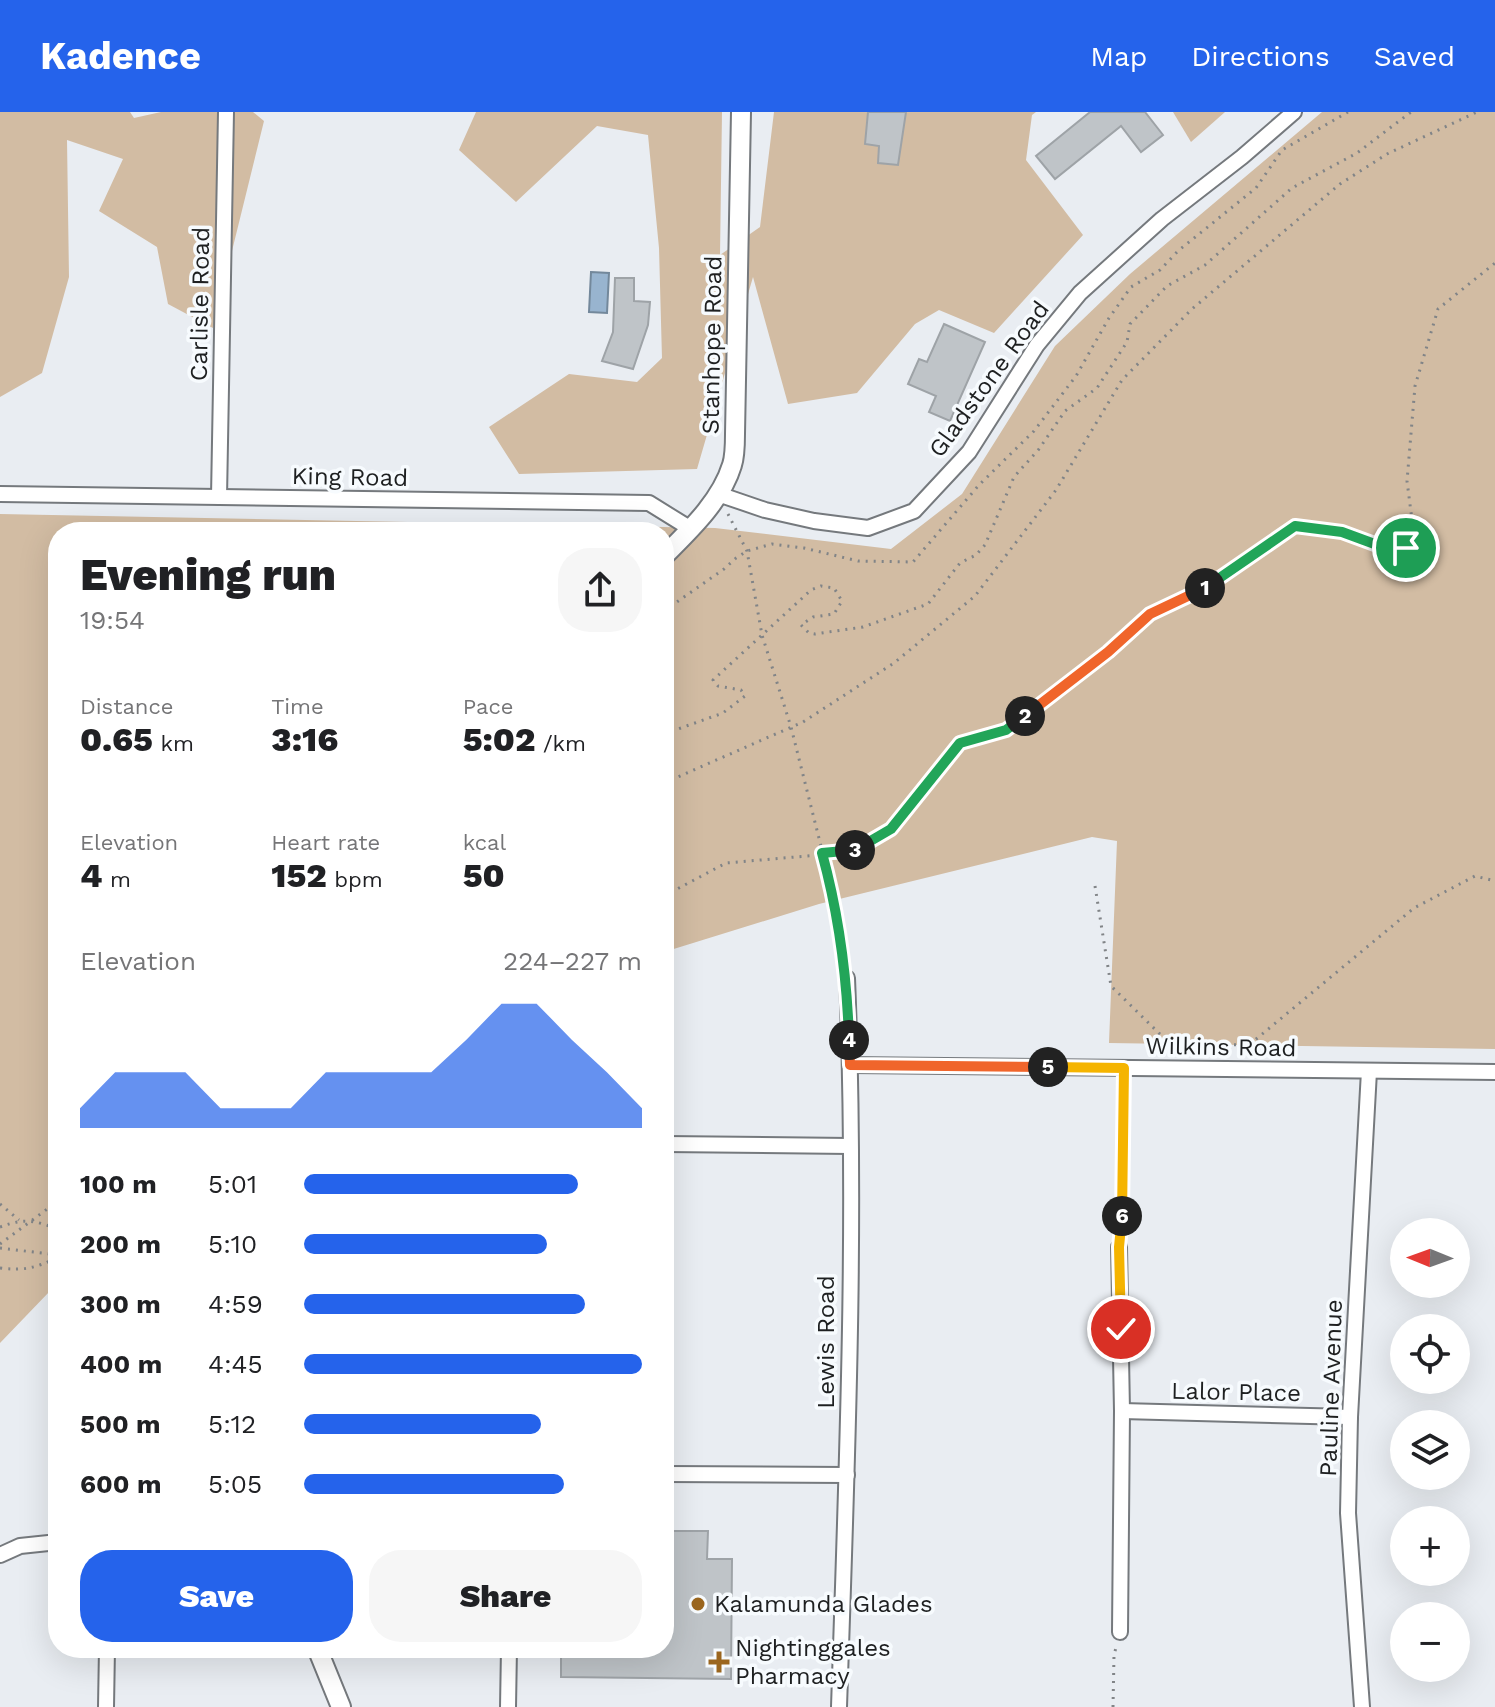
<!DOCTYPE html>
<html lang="en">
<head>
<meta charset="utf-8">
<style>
  :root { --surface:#fff; --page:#f6f6f6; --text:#202124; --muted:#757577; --accent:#2563eb }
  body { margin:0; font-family:"Work Sans",sans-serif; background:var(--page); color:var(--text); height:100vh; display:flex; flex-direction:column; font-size:30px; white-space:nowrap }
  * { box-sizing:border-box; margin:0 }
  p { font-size:26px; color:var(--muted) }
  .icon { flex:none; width:44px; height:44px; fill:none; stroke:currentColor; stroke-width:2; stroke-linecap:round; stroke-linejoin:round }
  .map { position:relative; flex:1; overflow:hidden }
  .panel { position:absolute; left:48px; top:410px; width:626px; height:1136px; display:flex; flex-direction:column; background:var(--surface); border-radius:32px; box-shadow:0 8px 32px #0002 }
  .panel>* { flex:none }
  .needle { width:52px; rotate:271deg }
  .buttons { position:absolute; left:1390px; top:1106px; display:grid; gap:16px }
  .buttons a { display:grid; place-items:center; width:80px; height:80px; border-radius:50%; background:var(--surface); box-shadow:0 8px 32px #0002; font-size:40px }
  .pin { position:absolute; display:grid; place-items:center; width:68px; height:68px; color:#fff; margin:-34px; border:4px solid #fff; border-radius:50%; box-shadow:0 2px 8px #0007 }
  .km { position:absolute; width:40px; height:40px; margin:-20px; border-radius:50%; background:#222; color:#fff; font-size:22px; line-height:40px; text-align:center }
  .round { display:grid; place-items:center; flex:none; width:84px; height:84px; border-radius:32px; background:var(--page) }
  .summary { display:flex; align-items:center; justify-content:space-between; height:136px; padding:0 32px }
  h1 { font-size:44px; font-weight:800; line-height:60px }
  .figures { display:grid; grid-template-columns:repeat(3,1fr); gap:12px; height:136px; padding:8px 32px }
  .figures div { display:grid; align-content:center }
  .figures b { font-size:34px; font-weight:800 }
  .figures small { font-size:22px; font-weight:400 }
  .figures p { font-size:22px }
  .chart { height:224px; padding:16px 32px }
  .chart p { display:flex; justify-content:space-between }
  .chart svg { width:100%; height:144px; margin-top:8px; fill:var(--accent); opacity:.7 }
  .button { display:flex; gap:16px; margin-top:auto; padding:16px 32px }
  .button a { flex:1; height:92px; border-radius:32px; background:var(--accent); color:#fff; font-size:32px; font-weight:800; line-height:92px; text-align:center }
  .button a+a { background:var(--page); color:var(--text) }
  ul { padding:0 32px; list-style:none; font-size:26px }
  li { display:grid; grid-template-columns:128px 96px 1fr; align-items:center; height:60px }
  li i { height:20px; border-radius:10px; background:var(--accent) }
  header { display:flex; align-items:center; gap:48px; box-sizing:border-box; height:112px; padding:0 40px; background:var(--accent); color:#fff }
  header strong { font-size:38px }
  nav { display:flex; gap:44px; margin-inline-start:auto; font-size:28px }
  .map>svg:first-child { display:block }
  .green { fill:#d2bca3 }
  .water { fill:#98b4cf; stroke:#73889b; stroke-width:2 }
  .building { fill:#bfc4c8; stroke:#9ea3a7; stroke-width:2 }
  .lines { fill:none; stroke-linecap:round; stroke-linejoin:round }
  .minor-casing { stroke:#75797d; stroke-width:18 }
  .tertiary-casing { stroke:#75797d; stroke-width:22 }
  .path { stroke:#818487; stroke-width:3; stroke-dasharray:2 6; stroke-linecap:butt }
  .minor { stroke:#fff; stroke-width:14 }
  .tertiary { stroke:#fff; stroke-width:18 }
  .split-1-casing { stroke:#fff; stroke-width:16 }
  .split-2-casing { stroke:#fff; stroke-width:16 }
  .split-3-casing { stroke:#fff; stroke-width:16 }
  .split-4-casing { stroke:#fff; stroke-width:16 }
  .split-5-casing { stroke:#fff; stroke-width:16 }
  .split-6-casing { stroke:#fff; stroke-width:16 }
  .split-7-casing { stroke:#fff; stroke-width:16 }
  .split-1 { stroke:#22a559; stroke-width:10 }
  .split-2 { stroke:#f0652b; stroke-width:10 }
  .split-3 { stroke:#22a559; stroke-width:10 }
  .split-4 { stroke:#22a559; stroke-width:10 }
  .split-5 { stroke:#f0652b; stroke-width:10 }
  .split-6 { stroke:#f5b400; stroke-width:10 }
  .split-7 { stroke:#f5b400; stroke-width:10 }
  .poi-dot { fill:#9b661e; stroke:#f7fbfe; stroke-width:3 }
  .labels { text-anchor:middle; stroke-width:7; stroke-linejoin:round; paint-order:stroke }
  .street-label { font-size:24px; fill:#1e2021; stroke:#f7fbfe }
  .poi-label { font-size:24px; fill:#1e2021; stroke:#f7fbfe; text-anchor:start }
</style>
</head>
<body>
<header>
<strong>Kadence</strong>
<nav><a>Map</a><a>Directions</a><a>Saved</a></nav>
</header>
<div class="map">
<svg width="1495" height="1595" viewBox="0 0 1495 1595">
  <rect width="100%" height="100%" fill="#e9edf2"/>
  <g class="green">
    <polygon points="0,0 130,0 134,6 161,0 253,0 264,9 213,216 168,192 157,135 99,99 123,47 67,28 69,165 42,261 0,285"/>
    <polygon points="476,0 722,0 720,143 760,115 774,0 1036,0 1032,3 1026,48 1083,123 994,221 939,198 915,212 857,281 788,292 753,165 697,357 519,362 489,315 569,262 637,270 662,246 659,136 648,23 597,14 516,90 459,38"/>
    <polygon points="1173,0 1225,0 1191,30"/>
    <polygon points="1322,0 1495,0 1495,937 1109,931 1117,729 1092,725 819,792 664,840 664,420 58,420 58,1177 50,1179 0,1231 0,402 715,416 891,437 962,382 1055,234 1130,162"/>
  </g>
  <polygon class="water" points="591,160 609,161 607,201 589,200"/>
  <g class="building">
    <polygon points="868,0 906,0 898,53 878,51 879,34 865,32"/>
    <polygon points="1090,0 1145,0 1163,23 1141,40 1121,14 1055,67 1036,44"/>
    <polygon points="615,166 634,166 634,189 650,190 648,213 633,257 602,249 613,220"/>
    <polygon points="944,212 985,230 950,309 929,300 936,284 908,272 919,247 927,250"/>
    <polygon points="664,1419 708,1419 707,1447 732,1447 731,1567 561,1565 561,1536 664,1536"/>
  </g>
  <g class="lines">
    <g class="minor-casing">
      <g id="minor">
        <polyline points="0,382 649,391 691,417"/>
        <polyline points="718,382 765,398 814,409 868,416 914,399 969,340 1037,233 1080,181 1162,107 1242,45 1294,0"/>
        <polyline points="219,385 226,0"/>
        <polyline points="850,953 1495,960"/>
        <polyline points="664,1032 850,1034"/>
        <polyline points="1119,1135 1122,1299 1120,1520"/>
        <polyline points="1122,1299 1350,1305"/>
        <polyline points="664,1362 847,1363"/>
        <polyline points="0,1443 20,1434 58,1430"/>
        <polyline points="106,1595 107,1536"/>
        <polyline points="508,1595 509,1536"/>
        <path d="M839 1595C847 1353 857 1108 847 866"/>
        <polyline points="1362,1595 1348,1401 1350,1305 1369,959"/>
      </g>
    </g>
    <g class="tertiary-casing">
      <g id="tertiary">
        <path d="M664 444C690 418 721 389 732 353 735 344 735 332 735 322L741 0"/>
        <polyline points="317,1536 341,1595"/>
      </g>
    </g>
    <g class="path">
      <polyline points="728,402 747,439 762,523 791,615 833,782 845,854"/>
      <polyline points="664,499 724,457 736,446 747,439 772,432 804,436 858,449 913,450 979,373 1034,319 1076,264 1109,206 1131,175 1160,158 1178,139 1256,76 1282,38 1348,0"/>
      <polyline points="664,622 723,601 745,584 741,578 718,574 713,568 811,478 821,474 834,476 842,489 834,502 813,505 801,513 809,521 815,522 863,515 928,492 960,451 976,443 985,433 1014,365 1039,337 1065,299 1097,276 1127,230 1130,212 1167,174 1205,153 1292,76 1357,41 1411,0"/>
      <polyline points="664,671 803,610 894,551 975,484 1056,378 1122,268 1192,197 1340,72 1387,42 1477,0"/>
      <polyline points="1095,774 1111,874 1170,932 1249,933 1414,796 1475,764 1495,769"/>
      <polyline points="664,784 726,751 853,740 891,717 960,631 1006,618 1108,540 1150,502 1199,481 1295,414 1342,420 1380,434 1406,436 1412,408 1407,369 1415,274 1438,197 1495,151"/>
      <polyline points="0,1092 19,1108"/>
      <path d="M0 1115C25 1106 33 1108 58 1117"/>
      <polyline points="1120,1123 1123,971"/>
      <polyline points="0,1132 58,1089"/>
      <polyline points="0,1136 58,1143"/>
      <path d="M0 1156C23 1159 37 1156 58 1145"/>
      <polyline points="1113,1595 1114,1543 1117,1532"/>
    </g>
    <use href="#minor" class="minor"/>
    <use href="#tertiary" class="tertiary"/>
  </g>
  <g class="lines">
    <g class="split-1-casing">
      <polyline id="split-1" points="1205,476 1295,414 1342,420 1380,434 1406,436"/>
    </g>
    <g class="split-2-casing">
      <polyline id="split-2" points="1025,604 1108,540 1150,502 1205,476"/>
    </g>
    <g class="split-3-casing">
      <polyline id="split-3" points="855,738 891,717 960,631 1006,618 1025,604"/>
    </g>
    <g class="split-4-casing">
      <path id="split-4" d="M849 928C847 864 839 803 822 741L855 738"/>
    </g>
    <g class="split-5-casing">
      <polyline id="split-5" points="849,928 850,953 1048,955"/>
    </g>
    <g class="split-6-casing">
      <polyline id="split-6" points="1048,955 1124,956 1122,1104"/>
    </g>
    <g class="split-7-casing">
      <polyline id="split-7" points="1121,1217 1119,1135 1122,1104"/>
    </g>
    <use href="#split-1" class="split-1"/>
    <use href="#split-2" class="split-2"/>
    <use href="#split-3" class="split-3"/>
    <use href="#split-4" class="split-4"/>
    <use href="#split-5" class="split-5"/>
    <use href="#split-6" class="split-6"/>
    <use href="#split-7" class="split-7"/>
  </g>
  <g class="poi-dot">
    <circle cx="698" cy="1492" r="8"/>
    <path d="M715 1538h8v8h8v8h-8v8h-8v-8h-8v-8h8z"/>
  </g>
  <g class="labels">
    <g class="street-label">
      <text transform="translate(200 192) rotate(-89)" y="8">Carlisle Road</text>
      <text transform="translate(712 233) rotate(-89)" y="8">Stanhope Road</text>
      <text transform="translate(989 267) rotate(-54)" y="8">Gladstone Road</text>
      <text transform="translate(350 365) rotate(1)" y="8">King Road</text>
      <text transform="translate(1221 935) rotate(1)" y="8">Wilkins Road</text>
      <text transform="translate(826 1230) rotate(-90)" y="8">Lewis Road</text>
      <text transform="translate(1331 1276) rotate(-88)" y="8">Pauline Avenue</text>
      <text transform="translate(1236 1280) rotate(1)" y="8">Lalor Place</text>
    </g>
    <g class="poi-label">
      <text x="714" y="1500">Kalamunda Glades</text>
      <text x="735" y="1544">Nightinggales<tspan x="735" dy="28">Pharmacy</tspan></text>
    </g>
  </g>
</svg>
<div class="buttons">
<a><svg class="needle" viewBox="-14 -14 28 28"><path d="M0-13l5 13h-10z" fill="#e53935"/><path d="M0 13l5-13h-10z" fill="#757577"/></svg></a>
<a><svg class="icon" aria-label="locate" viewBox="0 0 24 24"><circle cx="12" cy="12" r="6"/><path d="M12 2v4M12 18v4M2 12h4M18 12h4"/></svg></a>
<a><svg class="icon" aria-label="layers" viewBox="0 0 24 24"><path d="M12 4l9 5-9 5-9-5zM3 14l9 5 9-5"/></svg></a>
<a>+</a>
<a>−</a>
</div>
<div class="pin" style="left:1406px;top:436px;background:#1e9e55"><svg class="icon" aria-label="arrive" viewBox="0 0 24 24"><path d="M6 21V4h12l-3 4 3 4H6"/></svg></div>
<div class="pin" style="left:1121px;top:1217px;background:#d93025"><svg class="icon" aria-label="check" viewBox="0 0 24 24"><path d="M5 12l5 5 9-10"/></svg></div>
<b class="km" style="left:1205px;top:476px">1</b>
<b class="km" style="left:1025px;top:604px">2</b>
<b class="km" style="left:855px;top:738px">3</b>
<b class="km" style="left:849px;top:928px">4</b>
<b class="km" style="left:1048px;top:955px">5</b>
<b class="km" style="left:1122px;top:1104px">6</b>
<section class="panel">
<div class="summary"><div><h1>Evening run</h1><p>19:54</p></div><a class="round"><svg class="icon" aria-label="share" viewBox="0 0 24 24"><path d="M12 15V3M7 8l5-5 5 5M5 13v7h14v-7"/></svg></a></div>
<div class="figures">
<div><p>Distance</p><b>0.65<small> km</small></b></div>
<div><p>Time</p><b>3:16</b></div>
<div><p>Pace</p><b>5:02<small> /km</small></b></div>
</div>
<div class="figures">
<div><p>Elevation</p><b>4<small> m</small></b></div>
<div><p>Heart rate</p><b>152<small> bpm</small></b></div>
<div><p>kcal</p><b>50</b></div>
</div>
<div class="chart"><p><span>Elevation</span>224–227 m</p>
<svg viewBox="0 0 160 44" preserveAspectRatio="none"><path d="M0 44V38L10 27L20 27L30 27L40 38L50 38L60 38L70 27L80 27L90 27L100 27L110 17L120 6L130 6L140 17L150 27L160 38V44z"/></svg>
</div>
<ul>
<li><b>100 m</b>5:01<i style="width:81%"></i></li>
<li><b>200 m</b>5:10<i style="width:72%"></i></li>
<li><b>300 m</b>4:59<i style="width:83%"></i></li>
<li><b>400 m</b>4:45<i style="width:100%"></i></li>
<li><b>500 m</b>5:12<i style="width:70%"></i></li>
<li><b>600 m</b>5:05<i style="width:77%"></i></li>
</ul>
<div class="button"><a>Save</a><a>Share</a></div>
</section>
</div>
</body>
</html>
